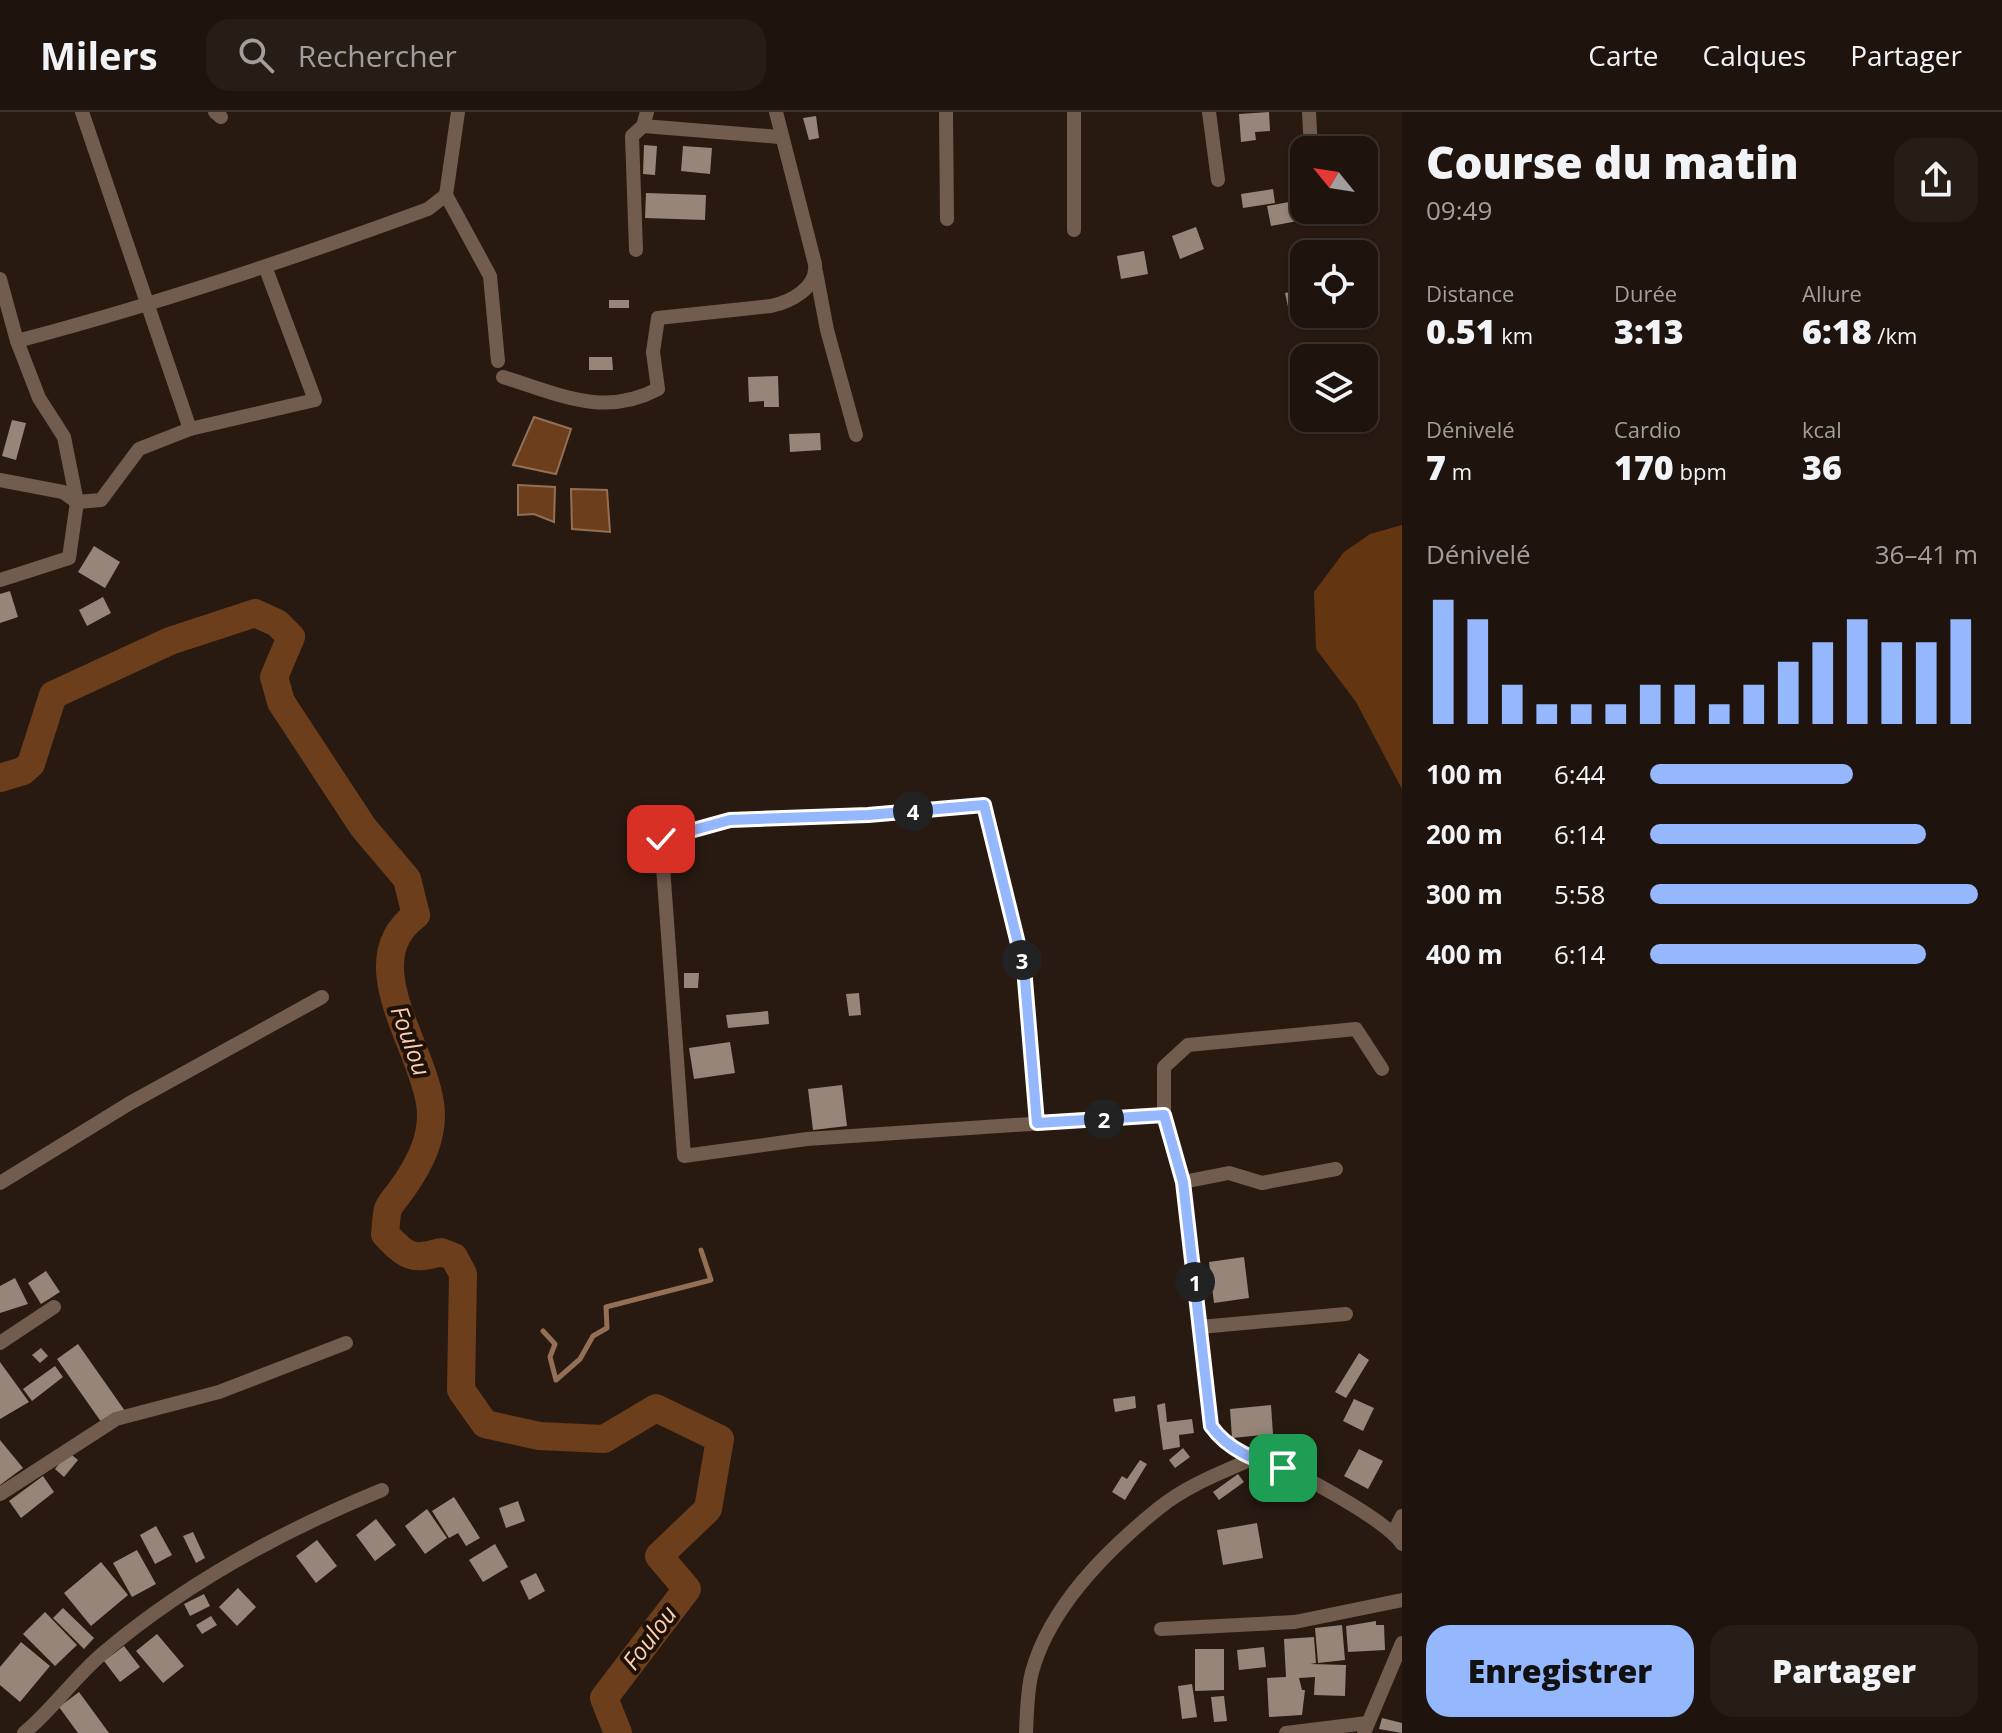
<!DOCTYPE html>
<html lang="fr">
<head>
<meta charset="utf-8">
<style>
  :root { --surface:#1e140d; --page:#261d16; --text:#f1f3f6; --muted:#a19e9d; --line:#3c332e; --accent:#94b7fd }
  body { margin:0; font-family:"Open Sans",sans-serif; background:var(--page); color:var(--text); height:100vh; display:flex; flex-direction:column; font-size:30px; white-space:nowrap }
  * { box-sizing:border-box; margin:0 }
  p { font-size:26px; color:var(--muted) }
  .icon { flex:none; width:44px; height:44px; fill:none; stroke:currentColor; stroke-width:2; stroke-linecap:round; stroke-linejoin:round }
  .map { position:relative; flex:1; overflow:hidden }
  .drawer { display:flex; flex-direction:column; background:var(--surface); width:600px }
  .drawer>* { flex:none }
  .needle { width:52px; rotate:300deg }
  .tools { position:absolute; left:1290px; top:24px; display:grid; gap:16px }
  .tools a { display:grid; place-items:center; width:88px; height:88px; border-radius:16px; background:var(--surface); box-shadow:0 2px 6px #0004,0 0 0 2px var(--line); font-size:40px }
  .pin { position:absolute; display:grid; place-items:center; width:68px; height:68px; color:#fff; margin:-34px; border-radius:16px; box-shadow:0 4px 12px #0006 }
  .km { position:absolute; width:40px; height:40px; margin:-20px; border-radius:50%; background:#222; color:#fff; font-size:22px; line-height:40px; text-align:center }
  .round { display:grid; place-items:center; flex:none; width:84px; height:84px; border-radius:24px; background:var(--page) }
  .overview { display:flex; align-items:center; justify-content:space-between; height:136px; padding:0 24px }
  h1 { font-size:44px; font-weight:800; line-height:60px }
  .stats { display:grid; grid-template-columns:repeat(3,1fr); gap:12px; height:136px; padding:8px 24px }
  .stats div { display:grid; align-content:center }
  .stats b { font-size:34px; font-weight:800 }
  .stats small { font-size:22px; font-weight:400 }
  .stats p { font-size:22px }
  .chart { height:224px; padding:16px 24px }
  .chart p { display:flex; justify-content:space-between }
  .chart svg { width:100%; height:144px; margin-top:8px; stroke:var(--accent); stroke-width:6 }
  .cta { display:flex; gap:16px; margin-top:auto; padding:16px 24px }
  .cta a { flex:1; height:92px; border-radius:24px; background:var(--accent); color:#111; font-size:32px; font-weight:800; line-height:92px; text-align:center }
  .cta a+a { background:var(--page); color:var(--text) }
  ul { padding:0 24px; list-style:none; font-size:26px }
  li { display:grid; grid-template-columns:128px 96px 1fr; align-items:center; height:60px }
  li i { height:20px; border-radius:10px; background:var(--accent) }
  header { display:flex; align-items:center; gap:48px; box-sizing:border-box; height:112px; padding:0 40px; background:var(--surface); border-bottom:2px solid var(--line) }
  header strong { font-size:38px }
  nav { display:flex; gap:44px; margin-inline-start:auto; font-size:28px }
  .search { width:560px; height:72px; background:var(--page); display:flex; align-items:center; gap:20px; box-sizing:border-box; padding:0 28px; border-radius:24px; color:var(--muted); font-size:30px }
  main { display:flex; flex:1; min-height:0 }
  .map>svg:first-child { display:block }
  .forest { fill:#643511 }
  .water { fill:#6d3e1b; stroke:#937055; stroke-width:2 }
  .lines { fill:none; stroke-linecap:round; stroke-linejoin:round }
  .stream { stroke:#937055; stroke-width:5 }
  .river { stroke:#6d3e1b; stroke-width:28 }
  .building { fill:#97857a }
  .minor { stroke:#725c4d; stroke-width:14 }
  .route-casing { stroke:#fff; stroke-width:16 }
  .route { stroke:#94b7fd; stroke-width:10 }
  .labels { text-anchor:middle; stroke-width:8; stroke-linejoin:round; paint-order:stroke }
  .water-label { font-size:24px; font-style:italic; fill:#fccdae; stroke:#1e1108 }
</style>
</head>
<body>
<header>
<strong>Milers</strong>
<div class="search"><svg class="icon" aria-label="search" viewBox="0 0 24 24"><circle cx="10" cy="10" r="6"/><path d="M15 15l6 6"/></svg>Rechercher</div>
<nav><a>Carte</a><a>Calques</a><a>Partager</a></nav>
</header>
<main>
<div class="map">
<svg width="1402" height="1621" viewBox="0 0 1402 1621">
  <rect width="100%" height="100%" fill="#281a11"/>
  <polygon class="forest" points="1402,413 1402,677 1356,590 1316,537 1314,480 1344,440 1370,422"/>
  <g class="water">
    <polygon points="534,305 571,317 556,362 513,353"/>
    <polygon points="518,373 555,375 554,410 534,402 518,403"/>
    <polygon points="571,377 607,378 610,420 572,417"/>
  </g>
  <g class="lines">
    <polyline class="stream" points="543,1219 555,1232 550,1245 556,1268 580,1247 593,1224 607,1216 606,1195 711,1168 701,1138"/>
    <path class="river" d="M0 666 23 659 31 652 53 583 170 529 255 501 277 511 291 525 274 565 281 590 363 715 407 767 416 803C354 849 421 931 430 991 435 1023 420 1052 402 1077 398 1083 391 1090 388 1097 386 1104 386 1114 385 1122 406 1144 411 1149 441 1140L454 1145 463 1162 461 1278 485 1312 539 1324 604 1327 656 1296 720 1327 708 1397 659 1444 687 1477 604 1586 618 1621"/>
  </g>
  <g class="building">
    <polygon points="1269,0 1270,19 1255,20 1256,28 1241,30 1239,2"/>
    <polygon points="816,4 819,26 809,28 803,6"/>
    <polygon points="644,33 657,34 655,63 643,62"/>
    <polygon points="683,34 712,36 710,62 681,59"/>
    <polygon points="1273,77 1275,91 1243,96 1241,82"/>
    <polygon points="646,81 706,83 705,108 645,106"/>
    <polygon points="1300,88 1303,108 1271,114 1267,94"/>
    <polygon points="1196,115 1204,137 1180,147 1172,124"/>
    <polygon points="1144,139 1148,162 1121,167 1117,144"/>
    <polygon points="1304,177 1304,201 1290,204 1285,181"/>
    <rect x="609" y="188" width="20" height="8"/>
    <polygon points="589,245 612,245 613,258 589,258"/>
    <polygon points="778,264 779,295 764,295 764,289 749,290 748,265"/>
    <polygon points="12,308 26,311 16,348 2,344"/>
    <polygon points="820,321 821,338 790,340 789,322"/>
    <polygon points="94,434 120,450 105,476 78,460"/>
    <polygon points="10,479 18,505 0,511 0,482"/>
    <polygon points="103,485 111,501 87,514 79,498"/>
    <polygon points="684,861 699,861 698,876 684,876"/>
    <polygon points="859,881 861,903 849,904 846,882"/>
    <polygon points="768,899 769,912 728,916 726,903"/>
    <polygon points="730,930 735,961 694,967 689,936"/>
    <polygon points="842,973 847,1014 813,1018 808,977"/>
    <polygon points="1244,1145 1249,1186 1214,1191 1209,1150"/>
    <polygon points="46,1159 60,1180 41,1192 28,1171"/>
    <polygon points="15,1166 28,1192 0,1201 0,1174"/>
    <polygon points="78,1232 125,1299 104,1314 57,1247"/>
    <polygon points="41,1236 48,1244 40,1251 32,1243"/>
    <polygon points="1359,1241 1369,1248 1346,1286 1335,1280"/>
    <polygon points="0,1250 29,1290 0,1307"/>
    <polygon points="55,1254 63,1265 32,1289 23,1277"/>
    <polygon points="1135,1284 1136,1296 1115,1300 1113,1287"/>
    <polygon points="1354,1287 1374,1296 1363,1319 1343,1309"/>
    <polygon points="1165,1291 1167,1310 1192,1307 1194,1321 1179,1323 1180,1335 1163,1338 1157,1293"/>
    <polygon points="1271,1293 1273,1322 1232,1326 1230,1297"/>
    <polygon points="0,1328 23,1356 0,1373"/>
    <polygon points="1183,1336 1190,1345 1175,1356 1169,1348"/>
    <polygon points="1359,1337 1383,1349 1368,1377 1344,1364"/>
    <polygon points="68,1340 78,1348 64,1365 55,1357"/>
    <polygon points="1140,1348 1147,1352 1125,1388 1112,1380 1122,1364 1127,1367"/>
    <polygon points="1238,1362 1244,1370 1219,1388 1213,1380"/>
    <polygon points="43,1364 54,1380 21,1406 9,1389"/>
    <polygon points="454,1385 480,1426 466,1434 458,1421 449,1426 432,1399"/>
    <polygon points="518,1389 525,1409 506,1416 499,1396"/>
    <polygon points="427,1397 447,1426 425,1442 405,1414"/>
    <polygon points="376,1407 396,1433 375,1449 356,1423"/>
    <polygon points="1257,1411 1263,1446 1223,1453 1217,1418"/>
    <polygon points="156,1414 172,1443 155,1452 140,1423"/>
    <polygon points="193,1420 205,1446 196,1451 183,1424"/>
    <polygon points="317,1428 337,1454 316,1471 296,1444"/>
    <polygon points="495,1432 508,1455 483,1470 469,1448"/>
    <polygon points="137,1438 156,1472 132,1485 113,1451"/>
    <polygon points="101,1450 128,1483 91,1514 64,1481"/>
    <polygon points="536,1461 545,1479 529,1488 520,1469"/>
    <polygon points="238,1476 256,1495 237,1514 219,1495"/>
    <polygon points="204,1482 210,1494 190,1504 184,1492"/>
    <polygon points="63,1496 94,1526 84,1537 53,1506"/>
    <polygon points="45,1500 77,1533 55,1554 23,1522"/>
    <polygon points="211,1504 217,1513 202,1522 196,1513"/>
    <polygon points="1376,1509 1376,1513 1384,1513 1385,1538 1348,1540 1346,1514"/>
    <polygon points="1342,1513 1345,1548 1318,1551 1315,1516"/>
    <polygon points="157,1522 184,1554 163,1571 136,1539"/>
    <polygon points="1314,1525 1316,1551 1310,1552 1346,1553 1345,1584 1314,1583 1315,1565 1299,1566 1302,1578 1305,1578 1302,1603 1269,1605 1267,1566 1286,1565 1284,1527"/>
    <polygon points="21,1530 50,1554 20,1590 0,1573 0,1555"/>
    <polygon points="124,1534 140,1555 120,1570 104,1549"/>
    <polygon points="1264,1535 1266,1555 1239,1558 1237,1538"/>
    <polygon points="1195,1537 1224,1537 1224,1578 1195,1579"/>
    <polygon points="1192,1572 1197,1605 1182,1607 1178,1574"/>
    <polygon points="79,1580 109,1621 78,1621 59,1595"/>
    <polygon points="1224,1584 1227,1609 1214,1610 1211,1585"/>
    <polygon points="1382,1606 1402,1611 1402,1621 1379,1617"/>
  </g>
  <g class="lines">
    <g class="minor">
      <polyline points="82,0 190,317"/>
      <polyline points="215,0 221,5"/>
      <polyline points="458,0 446,83 490,164 498,249"/>
      <polyline points="946,0 947,107"/>
      <polyline points="1074,0 1074,118"/>
      <polyline points="1209,0 1218,68"/>
      <polyline points="1309,0 1311,38"/>
      <polyline points="643,14 780,25"/>
      <polyline points="636,138 632,24 643,14 647,0"/>
      <polyline points="816,160 827,218 856,323"/>
      <polyline points="0,167 17,229 39,286 64,325 77,390 69,446 0,468"/>
      <path d="M17 229C157 192 292 147 428 97L446 83"/>
      <path d="M503 265C559 282 603 306 658 277L653 240 658 206 771 194C790 190 818 176 815 152L776 0"/>
      <polyline points="0,368 63,380 77,390 101,388 139,337 190,317 315,288 266,157"/>
      <polyline points="1164,1003 1164,955 1188,933 1356,917 1382,957"/>
      <path d="M1037 1011 1024 856 984 693 868 703 730 708 661 727 684 1044 807 1027 1164 1003 1183 1070 1211 1314C1229 1340 1256 1346 1284 1357 1310 1367 1388 1410 1402 1432"/>
      <polyline points="1183,1070 1229,1061 1262,1071 1336,1057"/>
      <polyline points="0,1071 130,991 322,885"/>
      <polyline points="1200,1215 1346,1202"/>
      <polyline points="0,1231 54,1195"/>
      <polyline points="0,1382 116,1307 219,1280 346,1231"/>
      <polyline points="1394,1420 1402,1404"/>
      <polyline points="1161,1517 1295,1510 1402,1488"/>
      <path d="M24 1621C52 1598 74 1566 102 1542 183 1473 284 1418 382 1378"/>
      <path d="M1026 1621C1027 1601 1027 1579 1032 1560 1050 1494 1107 1438 1159 1396 1186 1374 1220 1361 1252 1347"/>
      <polyline points="1286,1621 1367,1611"/>
      <polyline points="1364,1621 1402,1531"/>
    </g>
  </g>
  <g class="lines">
    <g class="route-casing">
      <path id="route" d="M661 727 730 708 868 703 984 693 1024 856 1037 1011 1164 1003 1183 1070 1211 1314C1228 1338 1256 1349 1283 1356"/>
    </g>
    <use href="#route" class="route"/>
  </g>
  <g class="labels">
    <g class="water-label">
      <text transform="translate(410 929) rotate(70)" y="8">Foulou</text>
      <text transform="translate(650 1526) rotate(-53)" y="8">Foulou</text>
    </g>
  </g>
</svg>
<div class="tools">
<a><svg class="needle" viewBox="-14 -14 28 28"><path d="M0-13l5 13h-10z" fill="#e53935"/><path d="M0 13l5-13h-10z" fill="#a19e9d"/></svg></a>
<a><svg class="icon" aria-label="locate" viewBox="0 0 24 24"><circle cx="12" cy="12" r="6"/><path d="M12 2v4M12 18v4M2 12h4M18 12h4"/></svg></a>
<a><svg class="icon" aria-label="layers" viewBox="0 0 24 24"><path d="M12 4l9 5-9 5-9-5zM3 14l9 5 9-5"/></svg></a>
</div>
<div class="pin" style="left:1283px;top:1356px;background:#1e9e55"><svg class="icon" aria-label="arrive" viewBox="0 0 24 24"><path d="M6 21V4h12l-3 4 3 4H6"/></svg></div>
<div class="pin" style="left:661px;top:727px;background:#d93025"><svg class="icon" aria-label="check" viewBox="0 0 24 24"><path d="M5 12l5 5 9-10"/></svg></div>
<b class="km" style="left:1195px;top:1170px">1</b>
<b class="km" style="left:1104px;top:1007px">2</b>
<b class="km" style="left:1022px;top:848px">3</b>
<b class="km" style="left:913px;top:699px">4</b>
</div>
<section class="drawer">
<div class="overview"><div><h1>Course du matin</h1><p>09:49</p></div><a class="round"><svg class="icon" aria-label="share" viewBox="0 0 24 24"><path d="M12 15V3M7 8l5-5 5 5M5 13v7h14v-7"/></svg></a></div>
<div class="stats">
<div><p>Distance</p><b>0.51<small> km</small></b></div>
<div><p>Durée</p><b>3:13</b></div>
<div><p>Allure</p><b>6:18<small> /km</small></b></div>
</div>
<div class="stats">
<div><p>Dénivelé</p><b>7<small> m</small></b></div>
<div><p>Cardio</p><b>170<small> bpm</small></b></div>
<div><p>kcal</p><b>36</b></div>
</div>
<div class="chart"><p><span>Dénivelé</span>36–41 m</p>
<svg viewBox="0 0 160 44" preserveAspectRatio="none"><path d="M5 44V6M15 44V12M25 44V32M35 44V38M45 44V38M55 44V38M65 44V32M75 44V32M85 44V38M95 44V32M105 44V25M115 44V19M125 44V12M135 44V19M145 44V19M155 44V12"/></svg>
</div>
<ul>
<li><b>100 m</b>6:44<i style="width:62%"></i></li>
<li><b>200 m</b>6:14<i style="width:84%"></i></li>
<li><b>300 m</b>5:58<i style="width:100%"></i></li>
<li><b>400 m</b>6:14<i style="width:84%"></i></li>
</ul>
<div class="cta"><a>Enregistrer</a><a>Partager</a></div>
</section>
</main>
</body>
</html>
